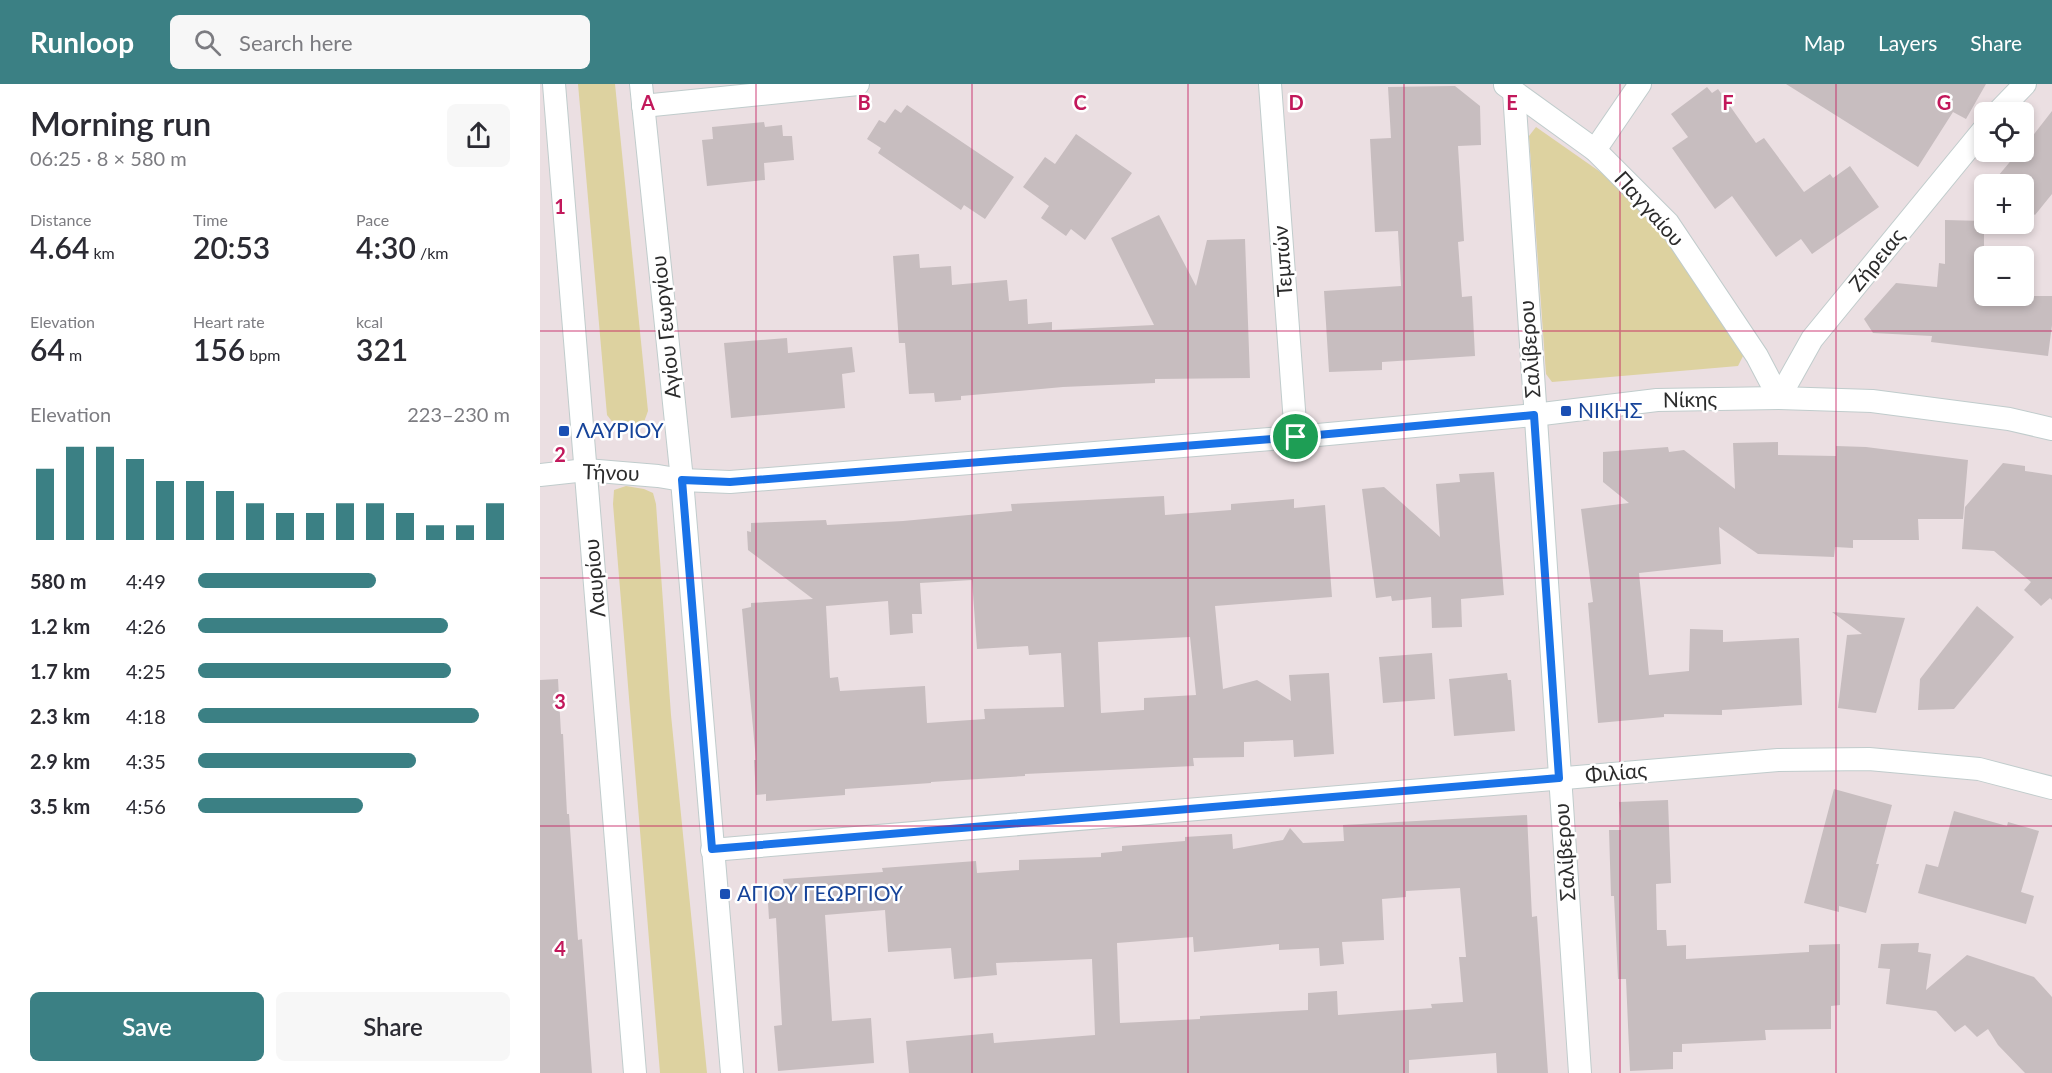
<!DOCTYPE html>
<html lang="en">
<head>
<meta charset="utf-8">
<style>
  :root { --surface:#fff; --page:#f7f7f7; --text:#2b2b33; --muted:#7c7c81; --accent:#3b8084 }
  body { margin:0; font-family:Lato,sans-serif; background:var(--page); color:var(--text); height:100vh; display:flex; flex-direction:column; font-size:22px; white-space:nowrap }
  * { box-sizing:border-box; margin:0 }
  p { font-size:20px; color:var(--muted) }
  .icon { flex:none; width:33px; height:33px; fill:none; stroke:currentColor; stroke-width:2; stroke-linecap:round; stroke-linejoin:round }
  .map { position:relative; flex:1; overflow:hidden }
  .drawer { display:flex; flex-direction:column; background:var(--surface); width:540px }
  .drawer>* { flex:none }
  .controls { position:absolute; left:1434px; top:18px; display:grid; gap:12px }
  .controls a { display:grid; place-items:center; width:60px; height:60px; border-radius:9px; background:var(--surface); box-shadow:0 3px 9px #0003; font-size:30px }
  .pin { position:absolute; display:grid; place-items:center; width:51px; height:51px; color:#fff; margin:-26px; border:3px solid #fff; border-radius:50%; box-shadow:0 2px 6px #0007 }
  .round { display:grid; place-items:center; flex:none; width:63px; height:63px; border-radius:9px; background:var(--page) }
  .overview { display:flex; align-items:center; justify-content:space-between; height:102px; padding:0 30px }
  h1 { font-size:33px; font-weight:600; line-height:45px }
  .stats { display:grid; grid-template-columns:repeat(3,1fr); gap:9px; height:102px; padding:6px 30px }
  .stats div { display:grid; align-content:center }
  .stats b { font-size:30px; font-weight:600 }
  .stats small { font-size:16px; font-weight:400 }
  .stats p { font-size:16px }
  .chart { height:168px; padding:12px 30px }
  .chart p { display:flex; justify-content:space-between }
  .chart svg { width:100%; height:108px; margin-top:6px; stroke:var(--accent); stroke-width:6 }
  .button { display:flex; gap:12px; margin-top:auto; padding:12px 30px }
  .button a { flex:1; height:69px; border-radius:9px; background:var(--accent); color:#fff; font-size:24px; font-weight:600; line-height:69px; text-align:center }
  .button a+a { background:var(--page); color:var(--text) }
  ul { padding:0 30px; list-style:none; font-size:20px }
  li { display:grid; grid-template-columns:96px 72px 1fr; align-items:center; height:45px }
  li i { height:15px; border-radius:8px; background:var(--accent) }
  header { display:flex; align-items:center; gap:36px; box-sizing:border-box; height:84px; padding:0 30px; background:var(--accent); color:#fff }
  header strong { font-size:28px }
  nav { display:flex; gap:33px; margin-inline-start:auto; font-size:21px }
  .search { width:420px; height:54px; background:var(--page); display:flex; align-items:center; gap:15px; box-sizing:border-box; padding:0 21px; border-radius:9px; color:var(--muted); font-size:22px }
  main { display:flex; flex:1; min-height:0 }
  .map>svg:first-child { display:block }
  .green { fill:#ddd2a0 }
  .building { fill:#c7bdbf; fill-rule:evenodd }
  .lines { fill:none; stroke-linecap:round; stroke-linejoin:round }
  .minor-casing { stroke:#c0cccc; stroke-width:24 }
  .minor { stroke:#fff; stroke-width:22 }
  .route-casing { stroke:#fff; stroke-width:12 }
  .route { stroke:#1a73e8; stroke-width:8 }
  .grid { fill:none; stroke:#c2185b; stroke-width:1.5; stroke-opacity:0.55 }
  .transit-dot { fill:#1a4fb4; stroke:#fff; stroke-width:2 }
  .labels { text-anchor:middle; stroke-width:5; stroke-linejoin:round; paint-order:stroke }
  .street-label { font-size:21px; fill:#2b2b2b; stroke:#fff }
  .transit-label { font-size:21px; fill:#164399; stroke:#fff; text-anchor:start }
  .grid-label { font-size:20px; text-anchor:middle; font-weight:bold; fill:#c2185b; stroke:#fff; stroke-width:5; stroke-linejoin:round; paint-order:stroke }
</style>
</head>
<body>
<header>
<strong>Runloop</strong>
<div class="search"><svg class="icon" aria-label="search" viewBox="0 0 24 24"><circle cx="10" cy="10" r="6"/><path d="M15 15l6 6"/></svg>Search here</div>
<nav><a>Map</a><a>Layers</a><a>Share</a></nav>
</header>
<main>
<section class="drawer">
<div class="overview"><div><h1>Morning run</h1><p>06:25 · 8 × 580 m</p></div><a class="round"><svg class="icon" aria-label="share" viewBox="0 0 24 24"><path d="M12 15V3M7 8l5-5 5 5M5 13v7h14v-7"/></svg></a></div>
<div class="stats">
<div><p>Distance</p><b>4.64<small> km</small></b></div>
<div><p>Time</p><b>20:53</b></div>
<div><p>Pace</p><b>4:30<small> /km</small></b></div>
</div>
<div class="stats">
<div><p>Elevation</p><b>64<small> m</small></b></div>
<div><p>Heart rate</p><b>156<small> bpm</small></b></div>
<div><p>kcal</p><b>321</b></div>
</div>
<div class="chart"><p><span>Elevation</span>223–230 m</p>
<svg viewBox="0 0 160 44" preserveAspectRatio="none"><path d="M5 44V15M15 44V6M25 44V6M35 44V11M45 44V20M55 44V20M65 44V24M75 44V29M85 44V33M95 44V33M105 44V29M115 44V29M125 44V33M135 44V38M145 44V38M155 44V29"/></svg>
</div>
<ul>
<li><b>580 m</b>4:49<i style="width:57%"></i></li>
<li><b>1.2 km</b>4:26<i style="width:80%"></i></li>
<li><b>1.7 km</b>4:25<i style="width:81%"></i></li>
<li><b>2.3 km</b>4:18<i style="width:90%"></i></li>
<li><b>2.9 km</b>4:35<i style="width:70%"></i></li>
<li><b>3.5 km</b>4:56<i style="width:53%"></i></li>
</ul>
<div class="button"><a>Save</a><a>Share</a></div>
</section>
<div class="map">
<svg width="1512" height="989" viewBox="0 0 1512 989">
  <rect width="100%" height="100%" fill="#ebdfe2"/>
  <g class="green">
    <polygon points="38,0 75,0 108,327 104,338 96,342 74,340 67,331"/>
    <polygon points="996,43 1066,92 1101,123 1206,266 1198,282 1012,298 1006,290 989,52"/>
    <polygon points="86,402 104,405 113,409 116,420 131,631 167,989 120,989 73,420 74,406"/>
  </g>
  <g class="building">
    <polygon points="1246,0 1446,0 1426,35 1413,28 1378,83"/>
    <polygon points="915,2 940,22 941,61 918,62 924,157 918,158 922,213 932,212 935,272 842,278 842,286 789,288 784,207 861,202 858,147 835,148 830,55 851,54 848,3"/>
    <polygon points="1167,3 1172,9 1178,5 1216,59 1224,54 1264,108 1290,90 1293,94 1310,82 1339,123 1272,170 1261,155 1236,173 1192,112 1175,125 1132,64 1148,53 1131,30"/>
    <polygon points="367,21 474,93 445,135 424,121 421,126 389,104 338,69 341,64 327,55 339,36 345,39 355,25 361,29"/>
    <polygon points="1512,27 1512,110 1495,131 1484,122 1484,100 1457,100 1453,98 1474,73 1480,68 1484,68 1484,63"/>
    <polygon points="224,38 225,43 242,41 243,52 252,52 254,76 224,79 225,96 167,102 162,56 173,55 172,43"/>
    <polygon points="536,50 592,89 545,156 531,145 526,152 501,134 509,122 483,103 505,73 515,80"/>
    <polygon points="619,131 656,202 667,156 705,155 710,294 615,295 615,299 523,303 421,312 421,316 395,318 394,309 369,310 365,259 359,259 353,172 379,170 380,184 411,182 412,201 467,196 469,217 487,215 488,240 512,238 512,246 614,241 571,154"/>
    <polygon points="1405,136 1444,137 1444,212 1512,212 1512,241 1508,272 1391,258 1392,252 1333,249 1324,235 1356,199 1397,203 1399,179 1405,180"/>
    <polygon points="247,254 248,269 312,263 315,288 302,290 305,324 191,334 184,259"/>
    <polygon points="1238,358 1238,371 1296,372 1296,362 1326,363 1428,376 1423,435 1378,435 1379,456 1313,456 1313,464 1295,463 1294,473 1218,470 1179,443 1181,480 1099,489 1109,591 1149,587 1150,545 1183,546 1183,558 1259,554 1262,621 1182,626 1182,631 1124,630 1124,633 1058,639 1048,519 1053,518 1041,425 1089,419 1063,398 1063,368 1128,363 1129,368 1144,366 1195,405 1193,359"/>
    <polygon points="1463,379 1485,382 1485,387 1512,391 1512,516 1510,514 1501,522 1484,506 1491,498 1454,467 1422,465 1425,423"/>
    <polygon points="954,388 964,511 921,515 922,543 892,544 891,513 852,517 851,512 836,514 822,405 844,403 900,453 896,400 920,398 919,390"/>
    <path d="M624 412 625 431 691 426V420L754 415V424L785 421 792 513 675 522 683 605 717 596 751 617 749 591 789 589 794 670 754 673 753 656 704 658V673L653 674 654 682 485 690V692L391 698V699L305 705V711L226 717V710L216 711 214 676H216L202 525 211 523V519L273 515 208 466 207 447 211 448V439L286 436 287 441 363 437 472 427 471 420ZM432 496 437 565 488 562 489 571 521 569 524 623 444 625 445 635 387 639 385 602 300 607 298 593 290 594 286 522 348 517 350 551 373 549 372 530H382L380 499ZM650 553 656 611 604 614V626L561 629 558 558Z"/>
    <polygon points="1437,522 1474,553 1414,625 1378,626 1380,595"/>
    <polygon points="1292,528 1365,534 1336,629 1298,624 1307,551 1322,550"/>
    <polygon points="892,569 895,615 843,619 839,573"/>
    <polygon points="967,589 968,596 971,596 975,647 914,652 909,595"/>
    <polygon points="18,595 21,650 23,650 27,730 29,730 38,856 42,855 52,989 0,989 0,596"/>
    <polygon points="1294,705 1352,721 1336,780 1339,780 1326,829 1299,822 1299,828 1264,819"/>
    <polygon points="1128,716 1131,799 1116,800 1117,846 1126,846 1127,862 1146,861 1146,875 1269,868 1269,861 1300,860 1300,921 1291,922 1291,945 1225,946 1226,956 1142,960 1142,968 1133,968 1133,985 1090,987 1086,895 1078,895 1074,812 1071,812 1069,746 1081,746 1079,718"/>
    <polygon points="1414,727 1467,742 1468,738 1499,747 1481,808 1494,812 1486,840 1378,809 1386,780 1398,783"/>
    <path d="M987 731 992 833 997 832 1008 989H957L956 969 869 976V989H369L366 957 453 949 454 959 555 951 552 875 456 879 457 891 414 895 411 864 348 868 345 826 285 831 292 937 331 934 334 979 238 987 234 942 242 941 236 834 229 835 227 802H244L243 795 343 788 342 784 436 777 437 789 479 786V776L561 773V769L582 767V762L645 757V753L692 750 693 765 743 756 750 744 763 759 804 757 803 741ZM920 804 926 873H919L923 918 891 920 892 924 798 931 797 907 768 909V926L660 932V935L580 939 577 859 653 853 654 868 739 860V866L779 864 780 882 804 880 802 858 844 856 842 815 866 813V807Z"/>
    <polygon points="1379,859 1378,868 1391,870 1386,906 1427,871 1494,893 1512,913 1512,989 1485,989 1458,961 1448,945 1437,953 1425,941 1415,948 1396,927 1346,920 1350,885 1338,884 1341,860"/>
  </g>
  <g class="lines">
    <g class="minor-casing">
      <g id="minor">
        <polyline points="14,0 95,989"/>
        <polyline points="101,0 142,396 192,989"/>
        <polyline points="730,0 756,353"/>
        <polyline points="965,1 1055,66 1128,139 1217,272 1239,314"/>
        <polyline points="974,8 1040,989"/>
        <polyline points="103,22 318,0"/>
        <polyline points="1458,28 1485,0"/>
        <polyline points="1055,66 1100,0"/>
        <polyline points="1239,314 1272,255 1444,45"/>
        <polyline points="0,391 46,386 118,392 142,396 190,398 756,353 994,331 1117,316 1239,314 1332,317 1469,335 1512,345"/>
        <polyline points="172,766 1238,676 1329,675 1439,685 1512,704"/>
      </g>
    </g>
    <use href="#minor" class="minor"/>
  </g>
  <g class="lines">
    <g class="route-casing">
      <polygon id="route" points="994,331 1019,694 172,765 142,396 190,398 756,353"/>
    </g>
    <use href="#route" class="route"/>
  </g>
  <path class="grid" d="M216 0V989M432 0V989M648 0V989M864 0V989M1080 0V989M1296 0V989M0 247H1512M0 494H1512M0 742H1512"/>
  <g class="transit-dot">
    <rect x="1020" y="321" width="12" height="12" rx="3"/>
    <rect x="18" y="341" width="12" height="12" rx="3"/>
    <rect x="179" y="804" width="12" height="12" rx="3"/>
  </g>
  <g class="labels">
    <g class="street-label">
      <text transform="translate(1109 125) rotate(48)" y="7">Παγγαίου</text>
      <text transform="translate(1337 176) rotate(-51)" y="7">Ζήρειας</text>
      <text transform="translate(743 177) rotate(-94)" y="7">Τεμπών</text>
      <text transform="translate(126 243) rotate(-96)" y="7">Αγίου Γεωργίου</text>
      <text transform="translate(990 265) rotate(-94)" y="7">Σαλίβερου</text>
      <text transform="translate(1150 316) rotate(-1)" y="7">Νίκης</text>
      <text transform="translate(71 389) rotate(2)" y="7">Τήνου</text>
      <text transform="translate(55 494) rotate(-95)" y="7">Λαυρίου</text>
      <text transform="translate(1076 689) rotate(-5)" y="7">Φιλίας</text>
      <text transform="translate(1025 768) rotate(-94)" y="7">Σαλίβερου</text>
    </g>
    <g class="transit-label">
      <text x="1038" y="334">ΝΙΚΗΣ</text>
      <text x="36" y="354">ΛΑΥΡΙΟΥ</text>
      <text x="197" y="817">ΑΓΙΟΥ ΓΕΩΡΓΙΟΥ</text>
    </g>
  </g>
  <g class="grid-label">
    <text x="108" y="26">A</text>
    <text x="324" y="26">B</text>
    <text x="540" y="26">C</text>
    <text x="756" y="26">D</text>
    <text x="972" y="26">E</text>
    <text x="1188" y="26">F</text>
    <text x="1404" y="26">G</text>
    <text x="20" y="130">1</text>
    <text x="20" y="378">2</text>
    <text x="20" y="625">3</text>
    <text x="20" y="872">4</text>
  </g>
</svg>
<div class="controls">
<a><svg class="icon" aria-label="locate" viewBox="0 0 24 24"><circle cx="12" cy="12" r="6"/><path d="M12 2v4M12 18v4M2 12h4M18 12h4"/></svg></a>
<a>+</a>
<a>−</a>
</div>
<div class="pin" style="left:756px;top:353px;background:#1e9e55"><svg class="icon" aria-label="arrive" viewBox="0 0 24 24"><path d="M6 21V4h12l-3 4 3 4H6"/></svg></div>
</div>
</main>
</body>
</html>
